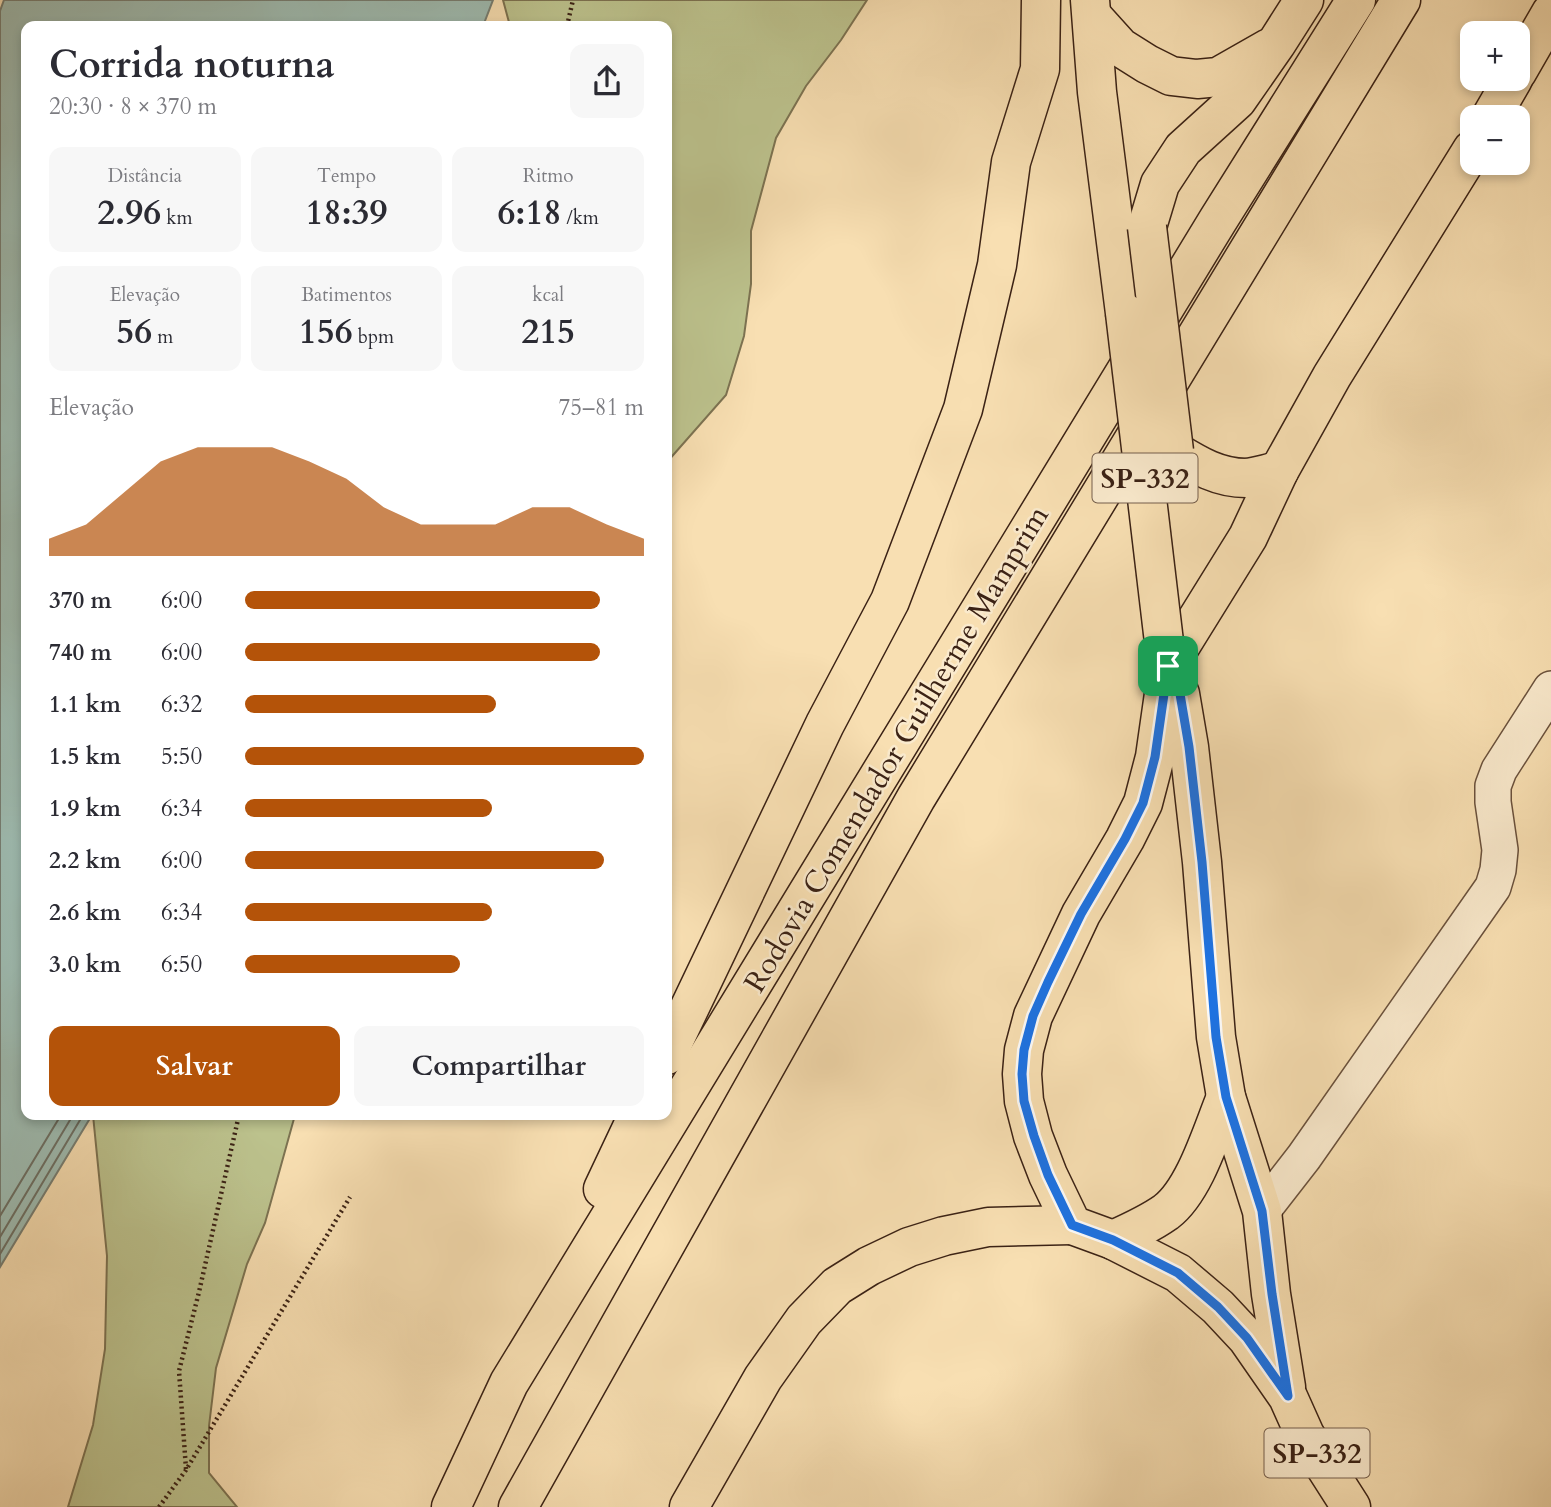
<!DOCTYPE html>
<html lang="pt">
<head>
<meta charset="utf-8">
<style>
  :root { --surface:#fff; --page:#f7f7f7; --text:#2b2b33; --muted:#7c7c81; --accent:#b45309 }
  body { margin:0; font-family:Cardo,serif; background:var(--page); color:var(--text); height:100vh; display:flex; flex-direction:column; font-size:26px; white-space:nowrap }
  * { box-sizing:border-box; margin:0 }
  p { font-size:23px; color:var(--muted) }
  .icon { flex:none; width:38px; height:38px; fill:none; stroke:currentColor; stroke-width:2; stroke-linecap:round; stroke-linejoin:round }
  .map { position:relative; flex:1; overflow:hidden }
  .panel { position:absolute; left:21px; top:21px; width:651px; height:1099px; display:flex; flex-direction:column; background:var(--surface); border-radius:14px; box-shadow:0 4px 10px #0003 }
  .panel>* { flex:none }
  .buttons { position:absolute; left:1460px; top:21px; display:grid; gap:14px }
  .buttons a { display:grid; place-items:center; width:70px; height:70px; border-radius:14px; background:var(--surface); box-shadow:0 4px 10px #0003; font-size:35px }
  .pin { position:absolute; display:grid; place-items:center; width:60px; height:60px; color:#fff; margin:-30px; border-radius:14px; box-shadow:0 4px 10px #0006 }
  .round { display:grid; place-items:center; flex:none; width:74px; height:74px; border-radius:14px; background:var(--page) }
  .head { display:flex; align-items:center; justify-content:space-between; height:119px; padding:0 28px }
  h1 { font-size:38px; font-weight:800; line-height:52px }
  .stats { display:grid; grid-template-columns:repeat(3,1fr); gap:10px; height:119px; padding:7px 28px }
  .stats div { display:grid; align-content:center; border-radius:14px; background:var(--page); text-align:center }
  .stats b { font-size:35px; font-weight:800 }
  .stats small { font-size:19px; font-weight:400 }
  .stats p { font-size:19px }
  .chart { height:196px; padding:14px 28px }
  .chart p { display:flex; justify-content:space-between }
  .chart svg { width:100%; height:126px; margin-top:7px; fill:var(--accent); opacity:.7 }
  .primary-button { display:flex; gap:14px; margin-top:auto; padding:14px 28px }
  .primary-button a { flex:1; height:80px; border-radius:14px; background:var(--accent); color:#fff; font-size:28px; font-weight:800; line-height:80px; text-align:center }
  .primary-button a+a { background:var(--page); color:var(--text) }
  ul { padding:0 28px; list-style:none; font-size:23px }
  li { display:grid; grid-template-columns:112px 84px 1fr; align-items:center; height:52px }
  li i { height:18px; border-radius:9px; background:var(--accent) }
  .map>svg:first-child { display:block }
  .green { fill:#bcc28d; stroke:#7c7251; stroke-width:2 }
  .water { fill:#9ebcb2; stroke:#767e73; stroke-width:2 }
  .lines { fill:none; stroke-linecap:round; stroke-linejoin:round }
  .shore { stroke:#6c6f64; stroke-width:2 }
  .minor-casing { stroke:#6a513c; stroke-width:38 }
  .major-casing { stroke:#3b2215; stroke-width:41 }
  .path { stroke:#3b2215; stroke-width:4.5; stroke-dasharray:2 3.5; stroke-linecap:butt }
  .minor { stroke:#faeacd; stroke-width:35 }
  .major { stroke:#f8dfb2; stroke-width:38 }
  .major-bridge-casing { stroke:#3b2215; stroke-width:41; stroke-linecap:butt }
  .major-bridge { stroke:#f8dfb2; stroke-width:38 }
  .route-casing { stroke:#fff; stroke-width:14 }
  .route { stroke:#1a73e8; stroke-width:9 }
  .labels { text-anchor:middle; stroke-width:5; stroke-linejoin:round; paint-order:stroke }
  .shield { fill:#faeacd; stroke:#745e4c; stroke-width:2 }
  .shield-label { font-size:28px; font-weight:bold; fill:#3b2215 }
  .street-label { font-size:30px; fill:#3b2215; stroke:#faeacd }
</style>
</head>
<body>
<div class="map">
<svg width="1551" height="1507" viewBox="0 0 1551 1507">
  <rect width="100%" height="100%" fill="#f8dfb2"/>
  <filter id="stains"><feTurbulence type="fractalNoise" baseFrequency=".00286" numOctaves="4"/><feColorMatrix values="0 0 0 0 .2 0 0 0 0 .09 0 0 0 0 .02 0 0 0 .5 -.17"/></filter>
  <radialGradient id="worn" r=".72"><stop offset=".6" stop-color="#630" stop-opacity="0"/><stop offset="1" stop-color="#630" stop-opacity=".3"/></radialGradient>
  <g class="green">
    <polygon points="503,0 867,0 841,40 806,86 776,138 751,231 751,284 744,336 726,395 667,462 667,26 510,26"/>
    <polygon points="93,1115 295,1115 265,1223 247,1264 216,1368 209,1426 209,1473 237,1507 68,1507 93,1425 105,1349 107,1256"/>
  </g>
  <polygon class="water" points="4,0 493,0 483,26 26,26 26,1115 92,1115 0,1267 0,11"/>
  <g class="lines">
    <g class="shore">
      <polyline points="0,1216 61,1115"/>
      <polyline points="0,1237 73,1115"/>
      <polyline points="0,1254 83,1115"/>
    </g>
    <g class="minor-casing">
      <polyline id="minor" points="1262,1211 1304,1157 1493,887 1498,870 1500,850 1493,802 1493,786 1499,770 1551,689"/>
    </g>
    <g class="major-casing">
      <g id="major">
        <polyline points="1090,0 1097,92 1125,313"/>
        <polyline points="1092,16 1120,47 1147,64 1171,76 1197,79 1218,77 1269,48"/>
        <polyline points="1517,72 1551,13"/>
        <polyline points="1491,117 1513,79"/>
        <polyline points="1147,227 1160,184 1183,149 1237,100 1276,44 1304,0"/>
        <path d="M1174 451C1197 465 1218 478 1246 478 1257 477 1268 473 1279 471"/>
        <polyline points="1173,678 1180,694 1189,747 1202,862 1216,1037 1226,1097 1262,1211 1271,1294 1286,1387"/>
        <polyline points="667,1055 825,724 890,601 963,409 997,265 1011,162 1040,69 1041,0"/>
        <polyline points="603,1189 638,1115"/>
        <path d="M1113 1240C1131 1232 1149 1224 1166 1212 1195 1190 1212 1131 1226 1097"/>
        <polyline points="451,1507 509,1383 1218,220 1356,0"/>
        <polyline points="518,1507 916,798 1401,0"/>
        <polyline points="689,1507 763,1378 804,1320 837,1286 869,1266 909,1247 944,1236 988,1227 1072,1225"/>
        <polyline points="1351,1507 1305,1435 1288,1397 1247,1338 1218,1307 1178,1273 1113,1240 1072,1225 1048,1175 1033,1136 1024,1101 1022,1074 1024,1050 1033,1016 1081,914 1125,839 1143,803 1155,757 1168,666 1248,537 1279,471 1332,376 1472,150"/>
      </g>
    </g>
    <g class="path">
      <polyline points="567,26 573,0"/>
      <polyline points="186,1469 179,1371 199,1292 239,1115"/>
      <polyline points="159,1507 186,1470 350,1197"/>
    </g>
    <use href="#minor" class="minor"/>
    <use href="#major" class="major"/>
    <g class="major-bridge-casing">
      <g id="major-bridge">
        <polyline points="1147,227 1174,451"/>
        <polyline points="1125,313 1164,642"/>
      </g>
    </g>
    <use href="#major-bridge" class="major-bridge"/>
  </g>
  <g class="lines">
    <g class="route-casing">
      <polygon id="route" points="1168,666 1180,694 1189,747 1202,862 1216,1037 1226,1097 1262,1211 1272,1294 1288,1396 1247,1338 1218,1307 1178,1273 1113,1240 1072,1225 1048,1175 1034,1136 1024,1101 1022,1074 1024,1050 1033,1016 1048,982 1081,914 1125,839 1143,803 1155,757"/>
    </g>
    <use href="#route" class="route"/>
  </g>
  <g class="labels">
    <g class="shield">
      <rect x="1092.5" y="453.5" width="105" height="49" rx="5"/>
      <rect x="1264.5" y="1428.5" width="105" height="49" rx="5"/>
    </g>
    <g class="shield-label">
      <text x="1145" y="488">SP-332</text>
      <text x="1317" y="1463">SP-332</text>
    </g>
    <g class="street-label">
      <text transform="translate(896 749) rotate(-59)" y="10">Rodovia Comendador Guilherme Mamprim</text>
    </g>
  </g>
  <rect width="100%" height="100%" filter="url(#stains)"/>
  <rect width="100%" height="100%" fill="url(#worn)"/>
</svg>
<div class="buttons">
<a>+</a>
<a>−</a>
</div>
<div class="pin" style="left:1168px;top:666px;background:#1e9e55"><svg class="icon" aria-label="arrive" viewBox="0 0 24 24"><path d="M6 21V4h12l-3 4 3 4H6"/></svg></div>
<section class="panel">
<div class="head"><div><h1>Corrida noturna</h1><p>20:30 · 8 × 370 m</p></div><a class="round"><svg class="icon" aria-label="share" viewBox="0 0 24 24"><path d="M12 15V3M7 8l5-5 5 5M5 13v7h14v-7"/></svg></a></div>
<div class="stats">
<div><p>Distância</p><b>2.96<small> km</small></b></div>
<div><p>Tempo</p><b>18:39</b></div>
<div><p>Ritmo</p><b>6:18<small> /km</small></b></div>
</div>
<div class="stats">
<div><p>Elevação</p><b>56<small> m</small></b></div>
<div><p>Batimentos</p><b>156<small> bpm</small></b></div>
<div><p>kcal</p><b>215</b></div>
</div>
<div class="chart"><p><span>Elevação</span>75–81 m</p>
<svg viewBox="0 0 160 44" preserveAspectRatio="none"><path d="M0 44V38L10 33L20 22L30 11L40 6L50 6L60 6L70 11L80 17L90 27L100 33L110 33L120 33L130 27L140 27L150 33L160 38V44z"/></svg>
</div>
<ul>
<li><b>370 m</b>6:00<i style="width:89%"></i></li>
<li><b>740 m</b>6:00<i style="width:89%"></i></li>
<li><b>1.1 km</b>6:32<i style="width:63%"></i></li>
<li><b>1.5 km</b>5:50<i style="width:100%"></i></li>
<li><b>1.9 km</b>6:34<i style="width:62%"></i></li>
<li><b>2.2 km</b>6:00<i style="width:90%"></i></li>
<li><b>2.6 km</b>6:34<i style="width:62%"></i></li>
<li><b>3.0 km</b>6:50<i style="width:54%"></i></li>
</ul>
<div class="primary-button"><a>Salvar</a><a>Compartilhar</a></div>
</section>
</div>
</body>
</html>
